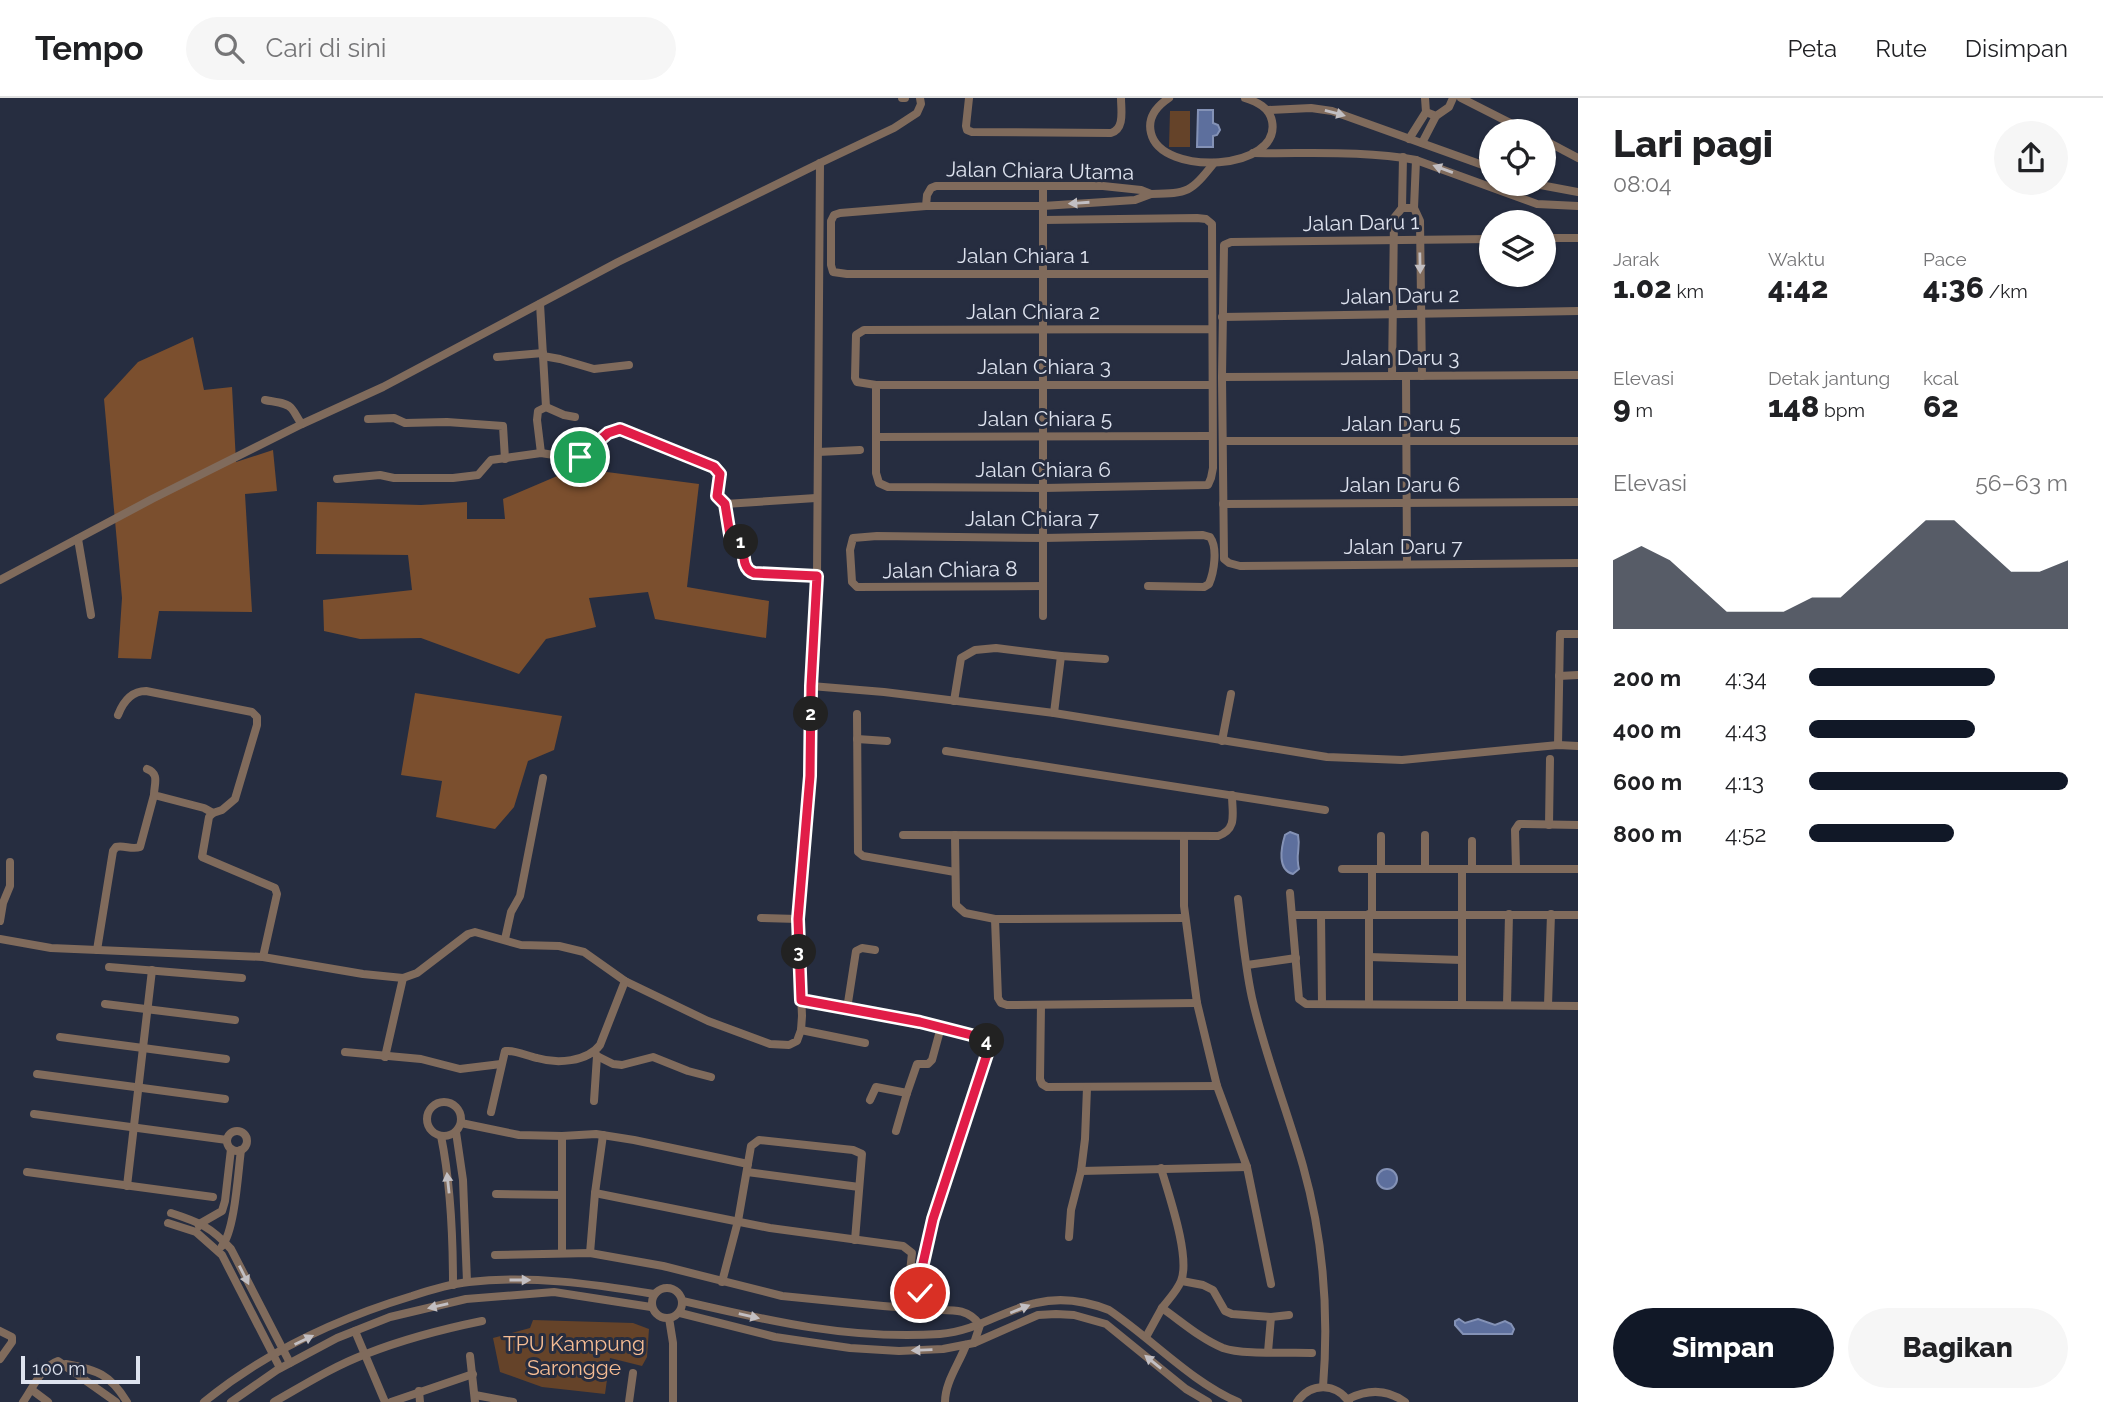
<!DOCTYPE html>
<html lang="id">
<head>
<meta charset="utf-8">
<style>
  :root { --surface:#fff; --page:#f6f6f6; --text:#202124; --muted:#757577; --line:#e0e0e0; --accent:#111827 }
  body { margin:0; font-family:Raleway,sans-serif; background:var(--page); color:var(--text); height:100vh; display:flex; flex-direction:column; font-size:26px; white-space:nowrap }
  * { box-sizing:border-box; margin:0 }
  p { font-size:23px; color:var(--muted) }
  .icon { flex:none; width:38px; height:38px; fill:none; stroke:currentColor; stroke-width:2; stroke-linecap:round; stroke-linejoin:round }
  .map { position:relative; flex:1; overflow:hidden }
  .panel { display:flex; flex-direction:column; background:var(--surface); width:525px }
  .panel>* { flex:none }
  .tools { position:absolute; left:1479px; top:21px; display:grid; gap:14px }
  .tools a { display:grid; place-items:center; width:77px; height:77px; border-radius:50%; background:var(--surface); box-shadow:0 2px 5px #0004; font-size:35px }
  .scale { position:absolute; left:21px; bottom:18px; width:119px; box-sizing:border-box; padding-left:7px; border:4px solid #dee3ef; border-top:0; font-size:19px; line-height:24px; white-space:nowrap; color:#dee3ef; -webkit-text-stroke:5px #262d40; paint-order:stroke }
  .pin { position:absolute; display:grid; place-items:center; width:60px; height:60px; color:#fff; margin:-30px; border:4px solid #fff; border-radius:50%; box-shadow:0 2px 7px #0007 }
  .km { position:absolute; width:35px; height:35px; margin:-18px; border-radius:50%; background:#222; color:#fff; font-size:19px; line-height:35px; text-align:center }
  .round { display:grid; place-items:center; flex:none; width:74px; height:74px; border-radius:37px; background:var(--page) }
  .summary { display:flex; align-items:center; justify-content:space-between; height:119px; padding:0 35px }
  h1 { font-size:38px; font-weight:800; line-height:52px }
  .figures { display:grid; grid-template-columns:repeat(3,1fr); gap:10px; height:119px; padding:7px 35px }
  .figures div { display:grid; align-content:center }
  .figures b { font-size:30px; font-weight:800 }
  .figures small { font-size:19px; font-weight:400 }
  .figures p { font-size:19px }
  .chart { height:196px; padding:14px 35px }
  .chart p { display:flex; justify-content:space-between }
  .chart svg { width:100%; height:126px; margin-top:7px; fill:var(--accent); opacity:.7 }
  .button { display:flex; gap:14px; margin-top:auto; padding:14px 35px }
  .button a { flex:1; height:80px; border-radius:42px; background:var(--accent); color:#fff; font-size:28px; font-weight:800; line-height:80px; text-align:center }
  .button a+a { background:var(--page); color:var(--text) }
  ul { padding:0 35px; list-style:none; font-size:23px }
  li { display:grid; grid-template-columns:112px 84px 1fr; align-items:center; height:52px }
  li i { height:18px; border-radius:9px; background:var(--accent) }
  header { display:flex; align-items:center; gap:42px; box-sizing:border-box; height:98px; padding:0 35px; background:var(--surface); border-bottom:2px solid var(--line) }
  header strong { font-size:33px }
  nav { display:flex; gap:38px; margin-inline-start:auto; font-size:24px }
  .search { width:490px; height:63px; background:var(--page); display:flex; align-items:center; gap:18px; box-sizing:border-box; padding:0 24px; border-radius:38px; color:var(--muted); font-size:26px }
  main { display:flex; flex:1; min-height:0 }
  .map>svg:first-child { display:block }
  .green { fill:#654329 }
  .forest { fill:#7b4f2e }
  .water { fill:#5d6f9d; stroke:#8492b6; stroke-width:2 }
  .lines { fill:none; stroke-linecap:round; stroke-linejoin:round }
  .street { stroke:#806b5c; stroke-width:8 }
  .oneway { fill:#c2bfc3 }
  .route-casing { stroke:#fff; stroke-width:14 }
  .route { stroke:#e11d48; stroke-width:9 }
  .labels { text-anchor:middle; stroke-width:6; stroke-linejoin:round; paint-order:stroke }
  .street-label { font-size:21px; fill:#dee3ef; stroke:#262d40 }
  .park-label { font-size:21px; fill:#f6bd94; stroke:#262d40 }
</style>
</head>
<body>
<header>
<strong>Tempo</strong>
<div class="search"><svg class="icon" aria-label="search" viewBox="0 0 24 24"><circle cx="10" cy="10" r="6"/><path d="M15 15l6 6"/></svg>Cari di sini</div>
<nav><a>Peta</a><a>Rute</a><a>Disimpan</a></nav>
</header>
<main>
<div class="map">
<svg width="1578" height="1304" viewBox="0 0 1578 1304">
  <rect width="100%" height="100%" fill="#262d40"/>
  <g class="green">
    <polygon points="1170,13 1190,13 1190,49 1169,49"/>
    <polygon points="533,1222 633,1225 649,1231 647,1259 642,1268 610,1260 605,1296 542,1289 500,1274 493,1240 530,1230"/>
  </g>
  <g class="forest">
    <polygon points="193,239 204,292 232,289 236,364 273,352 277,393 245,396 252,514 159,513 151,561 118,560 122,500 104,301 138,264"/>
    <polygon points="576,370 699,386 687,489 769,503 766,540 655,521 648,494 589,500 596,529 546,541 519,576 421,540 360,541 324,533 323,502 412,492 408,457 316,456 317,404 421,407 467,404 467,421 505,421 503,401"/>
    <polygon points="415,595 562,618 554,652 528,663 514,709 495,731 436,719 442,683 401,677"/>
  </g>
  <g class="water">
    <polygon points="1198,12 1213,12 1213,25 1218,27 1220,32 1217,37 1213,38 1213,49 1197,49"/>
    <path d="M1290 734 1298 737C1301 752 1295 755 1299 771L1293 776C1277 772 1281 750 1285 737Z"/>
    <circle cx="1387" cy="1081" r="10"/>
    <polygon points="1459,1221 1465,1225 1478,1221 1495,1227 1505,1223 1511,1226 1514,1231 1512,1236 1463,1236 1455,1227 1455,1223"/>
  </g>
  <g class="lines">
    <g class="street">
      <polyline points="902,0 905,0"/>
      <path d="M969 0 966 28 967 32 972 34 1111 35C1125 31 1121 12 1121 0"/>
      <path d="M1169 0C1157 8 1147 19 1151 35 1161 79 1282 73 1272 23 1269 9 1257 4 1245 0"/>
      <polyline points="1425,0 1426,14 1436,18 1449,9 1453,0"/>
      <polyline points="1461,0 1526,33"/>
      <polyline points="1268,12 1311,10 1332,13 1491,70"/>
      <polyline points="1409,41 1426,14"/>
      <polyline points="1544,42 1578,60"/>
      <polyline points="1422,45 1436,18"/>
      <path d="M1253 55C1307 56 1363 52 1416 62L1537 106 1578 108"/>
      <polyline points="820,65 817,478 811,588 884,594 1054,615 1327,659 1402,662 1558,647 1578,648"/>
      <polyline points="1535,86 1578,94"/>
      <polyline points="1043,89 1043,518"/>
      <path d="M1151 96C1189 95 1190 95 1214 65"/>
      <polyline points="926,108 927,97 931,90 936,88 1103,88 1141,92 1151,96 1135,102 1043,108 926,108 840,115 834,117 831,123 831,167 833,174 847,176 1211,176"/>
      <polyline points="1402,110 1403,59"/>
      <polyline points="1414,110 1416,62"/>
      <polyline points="1043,122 1197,120 1206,121 1212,126 1213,370 1211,380 1208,387 1043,390 888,389 879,385 876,375 876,287 857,284 855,280 856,237 864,232 1211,231"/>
      <polyline points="1544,140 1578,140"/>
      <polyline points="1491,141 1231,144 1224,147 1222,279 1224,461 1229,465 1240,468 1578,465"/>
      <polyline points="540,206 546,309 538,313 537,322 541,355"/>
      <polyline points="1222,219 1578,213"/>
      <polyline points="543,258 560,261 594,271 629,267"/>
      <polyline points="497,259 543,255"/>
      <polyline points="1392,278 1394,120 1402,110 1414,110 1420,123 1422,278"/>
      <polyline points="1406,278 1407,466"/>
      <polyline points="1222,279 1578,277"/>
      <polyline points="876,287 1212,287"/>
      <path d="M265 302C273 304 287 304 292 311 297 317 297 321 302 326"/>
      <polyline points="546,309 564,317 575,319"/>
      <polyline points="368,321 394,320 405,325 447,324 503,328 505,361"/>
      <polyline points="877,339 1212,338"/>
      <polyline points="1223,343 1578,343"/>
      <polyline points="818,354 860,352"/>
      <polyline points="337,381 380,377 394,380 453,380 478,377 491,362 541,355 573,360 580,359 608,335 620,331 718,372 720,376 717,398 725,406 816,400"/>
      <path d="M725 406 730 437 732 441 743 446C744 457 742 471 754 475L817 478"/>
      <polyline points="1223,406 1578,404"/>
      <polyline points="78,441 91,517"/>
      <polyline points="0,482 152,401 302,326 383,289 618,164 820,65 894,30 917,15 921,6 920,0"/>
      <path d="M1043 488 857 489 852 484 850 452 853 440 877 438 1043 440 1203 437 1210 439C1218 450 1214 474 1209 486L1204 489 1148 488"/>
      <polyline points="1559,578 1578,577"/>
      <polyline points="954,603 961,560 975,552 996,550 1061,558 1105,561"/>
      <polyline points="1054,615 1061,558"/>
      <polyline points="857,616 858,754 863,758 955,774"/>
      <path d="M118 617C123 604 132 593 146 593L252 614 257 619V627L235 701 222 712 213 715 204 710 154 697C154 686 160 676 147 671"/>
      <polyline points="857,641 887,643"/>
      <polyline points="1222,643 1231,596"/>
      <polyline points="1558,647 1560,536 1578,536"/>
      <polyline points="946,653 1325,712"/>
      <polyline points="213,715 209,719 202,759 275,790 277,796 263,859"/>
      <polyline points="1549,727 1550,661"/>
      <path d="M903 737 1218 738C1238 731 1232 715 1232 697"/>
      <polyline points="955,737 956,807 965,815 995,821 1185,820"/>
      <polyline points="1184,738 1184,808 1197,905 1217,988 1247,1069 1271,1186"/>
      <polyline points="1381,738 1381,771"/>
      <polyline points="1472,743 1472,771"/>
      <polyline points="1516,770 1515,732 1519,726 1578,727"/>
      <polyline points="1342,771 1578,771"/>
      <polyline points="1425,771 1425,737"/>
      <polyline points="1462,771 1462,906"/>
      <polyline points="1290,795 1299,901 1306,906 1578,908"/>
      <path d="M1238 801C1242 834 1245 868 1252 900 1265 957 1287 1012 1303 1068 1323 1139 1329 1215 1323 1289"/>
      <polyline points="1369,816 1369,906"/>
      <polyline points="1372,816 1372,771"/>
      <polyline points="1293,817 1578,817"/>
      <polyline points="1321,817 1322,906"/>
      <polyline points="761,820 798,821"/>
      <polyline points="995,821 998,900 1001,905 1007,907 1197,905"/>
      <polyline points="0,823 3,805 10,788 10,764"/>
      <polyline points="0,841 51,850 263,859 363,876 403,880 417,875 468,836 475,834 521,847 559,848 584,854 625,883 708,923 770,946 789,947 797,943 801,932 802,918 798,821 810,678 811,588"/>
      <polyline points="505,841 511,814 520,798 543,680"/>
      <path d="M97 852 113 753 116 749C124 747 132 752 140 749L154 697"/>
      <polyline points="1369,859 1462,862"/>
      <polyline points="1247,867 1296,860"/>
      <polyline points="109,869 242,880"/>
      <path d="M801 902 920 924 980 939 987 943 989 950 927 1145 919 1190 923 1203 934 1212C952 1212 968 1210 980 1227L974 1245"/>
      <polyline points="105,906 235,922"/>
      <polyline points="1041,907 1040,981 1042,986 1047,989 1217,988"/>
      <polyline points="1507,907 1509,816"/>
      <polyline points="1548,907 1551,816"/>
      <polyline points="847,911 856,853 862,850 875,852"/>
      <polyline points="801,932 865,945"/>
      <polyline points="60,939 226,961"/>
      <polyline points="345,954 421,961 460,971 501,966"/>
      <polyline points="594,954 597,958 613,966 622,967 653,959 688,973 711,979"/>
      <polyline points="385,959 403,880"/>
      <polyline points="37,976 225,1001"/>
      <polyline points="870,1002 876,989 907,995"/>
      <polyline points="594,1003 597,958"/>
      <circle cx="444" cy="1021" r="17"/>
      <path d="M491 1014 505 953C516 952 527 958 537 960 557 966 587 964 600 947L625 883"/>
      <polyline points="34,1016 227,1042"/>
      <polyline points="461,1025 519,1037 562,1038 596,1036 634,1042 748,1066"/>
      <polyline points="896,1033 907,995 917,966 928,966 932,962 941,929"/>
      <circle cx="237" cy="1043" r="10"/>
      <polyline points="456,1034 463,1082 467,1184"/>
      <path d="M441 1038C451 1087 453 1136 453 1187"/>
      <path d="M1161 1070C1168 1095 1191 1159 1181 1183 1177 1193 1168 1202 1162 1210 1182 1224 1201 1241 1223 1250 1242 1257 1290 1254 1312 1255"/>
      <polyline points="1081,1073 1247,1069"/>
      <polyline points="27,1074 213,1099"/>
      <polyline points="747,1074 859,1089"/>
      <polyline points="127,1088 152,872"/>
      <polyline points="496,1096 562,1097"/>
      <path d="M171 1115C199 1124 211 1129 231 1151L290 1265"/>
      <polyline points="168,1125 196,1134 222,1157 280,1270"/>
      <polyline points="199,1128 201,1125 222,1113 225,1103 231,1051"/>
      <polyline points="1069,1139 1071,1112 1081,1073 1085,1041 1087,990"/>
      <path d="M222 1148C235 1132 238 1074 241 1052"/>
      <polyline points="562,1154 562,1038"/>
      <polyline points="590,1155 595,1095 603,1037"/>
      <polyline points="495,1157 590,1155 663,1168 782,1198 883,1208 896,1209 904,1206 908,1193 912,1155 903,1148 770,1130 595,1095"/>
      <polyline points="1182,1183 1203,1187 1213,1192 1225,1213 1232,1216 1271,1219 1268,1254"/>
      <polyline points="722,1184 738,1123 751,1048 759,1042 853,1052 862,1056 855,1142"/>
      <circle cx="667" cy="1205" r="15"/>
      <path d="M683 1203C769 1223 850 1242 940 1236 977 1233 1003 1212 1036 1205 1061 1199 1086 1203 1109 1212 1152 1241 1190 1283 1238 1304"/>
      <polyline points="680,1215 775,1239 850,1250 899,1253 943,1251 974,1245 1038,1217 1056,1216 1074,1217 1106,1226 1186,1291 1208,1304"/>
      <polyline points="1271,1219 1289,1217"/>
      <polyline points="669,1220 673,1245 673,1304"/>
      <polyline points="0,1233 12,1239 12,1244 0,1261"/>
      <polyline points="355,1233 385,1304"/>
      <polyline points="1146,1239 1162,1210"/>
      <polyline points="470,1258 475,1304"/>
      <path d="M66 1266C97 1272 110 1276 127 1304"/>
      <polyline points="32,1292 48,1304"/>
      <polyline points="419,1293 420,1304"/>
      <polyline points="475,1297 513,1304"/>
      <path d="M1348 1301C1368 1291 1387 1291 1405 1304"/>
      <path d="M23 1304C33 1290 41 1269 58 1263L116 1304"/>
      <path d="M204 1304C264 1255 339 1220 412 1198 430 1192 450 1186 469 1184 531 1177 593 1186 654 1196"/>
      <polyline points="231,1304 277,1272 337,1240 390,1219 466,1201 554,1194 651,1209"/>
      <path d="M274 1304C304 1287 334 1268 366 1256 404 1241 443 1231 482 1223"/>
      <polyline points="391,1304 473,1276"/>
      <polyline points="629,1304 633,1275"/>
      <path d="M945 1304C945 1284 959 1266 966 1247"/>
      <path d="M1297 1304C1311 1284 1336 1285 1349 1304"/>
    </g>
  </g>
  <defs><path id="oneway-solid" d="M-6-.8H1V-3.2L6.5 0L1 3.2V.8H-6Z" transform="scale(1.75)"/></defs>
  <g class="oneway">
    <use href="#oneway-solid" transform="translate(1335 15) rotate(15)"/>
    <use href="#oneway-solid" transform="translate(1443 71) rotate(-160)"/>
    <use href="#oneway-solid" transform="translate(1079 105) rotate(176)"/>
    <use href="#oneway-solid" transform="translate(1420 165) rotate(89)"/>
    <use href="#oneway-solid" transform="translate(448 1085) rotate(-96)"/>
    <use href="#oneway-solid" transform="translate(244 1177) rotate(63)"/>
    <use href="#oneway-solid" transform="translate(520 1182)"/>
    <use href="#oneway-solid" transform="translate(438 1208) rotate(167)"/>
    <use href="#oneway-solid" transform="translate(1020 1211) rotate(-22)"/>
    <use href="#oneway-solid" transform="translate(749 1218) rotate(13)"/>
    <use href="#oneway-solid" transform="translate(304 1242) rotate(-26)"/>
    <use href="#oneway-solid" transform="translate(922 1252) rotate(178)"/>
    <use href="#oneway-solid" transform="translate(1153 1264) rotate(-141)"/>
  </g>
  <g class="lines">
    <g class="route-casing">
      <path id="route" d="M580 359 608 335 620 331 714 369 720 376 717 398 725 406 730 437 732 441 743 446C744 457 742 471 754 475L817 478 811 588 810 678 798 821 801 902 920 924 979 939 987 943 989 950 933 1121 919 1183 920 1195"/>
    </g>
    <use href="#route" class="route"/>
  </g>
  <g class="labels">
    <g class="street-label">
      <text transform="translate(1040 73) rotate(1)" y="7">Jalan Chiara Utama</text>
      <text transform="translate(1361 125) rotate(-1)" y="7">Jalan Daru 1</text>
      <text x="1023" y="165">Jalan Chiara 1</text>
      <text transform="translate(1400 198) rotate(-1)" y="7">Jalan Daru 2</text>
      <text x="1033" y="221">Jalan Chiara 2</text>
      <text x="1400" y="267">Jalan Daru 3</text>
      <text x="1044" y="276">Jalan Chiara 3</text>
      <text x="1045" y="328">Jalan Chiara 5</text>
      <text x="1401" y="333">Jalan Daru 5</text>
      <text x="1043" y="379">Jalan Chiara 6</text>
      <text x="1400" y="394">Jalan Daru 6</text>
      <text x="1032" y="428">Jalan Chiara 7</text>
      <text x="1403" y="456">Jalan Daru 7</text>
      <text transform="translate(950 472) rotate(-1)" y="7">Jalan Chiara 8</text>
    </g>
    <g class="park-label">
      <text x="574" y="1253">TPU Kampung<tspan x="574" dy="24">Sarongge</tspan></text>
    </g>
  </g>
</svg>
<div class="tools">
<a><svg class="icon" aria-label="locate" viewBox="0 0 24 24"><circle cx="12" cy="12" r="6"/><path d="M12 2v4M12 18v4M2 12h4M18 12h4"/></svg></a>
<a><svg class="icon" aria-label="layers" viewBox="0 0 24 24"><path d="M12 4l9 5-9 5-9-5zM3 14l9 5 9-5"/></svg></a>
</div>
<div class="scale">100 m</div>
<div class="pin" style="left:580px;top:359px;background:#1e9e55"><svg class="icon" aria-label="arrive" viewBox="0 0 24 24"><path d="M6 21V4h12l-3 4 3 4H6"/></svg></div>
<div class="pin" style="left:920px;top:1195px;background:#d93025"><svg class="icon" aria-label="check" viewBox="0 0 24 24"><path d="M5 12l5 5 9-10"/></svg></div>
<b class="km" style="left:741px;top:444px">1</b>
<b class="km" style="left:811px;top:616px">2</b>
<b class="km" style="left:799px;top:854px">3</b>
<b class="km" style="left:987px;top:943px">4</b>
</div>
<section class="panel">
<div class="summary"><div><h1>Lari pagi</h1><p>08:04</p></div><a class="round"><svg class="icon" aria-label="share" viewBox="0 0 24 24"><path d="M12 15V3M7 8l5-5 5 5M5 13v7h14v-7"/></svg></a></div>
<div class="figures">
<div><p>Jarak</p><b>1.02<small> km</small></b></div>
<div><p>Waktu</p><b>4:42</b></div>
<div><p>Pace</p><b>4:36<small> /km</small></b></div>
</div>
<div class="figures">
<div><p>Elevasi</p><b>9<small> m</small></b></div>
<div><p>Detak jantung</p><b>148<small> bpm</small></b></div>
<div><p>kcal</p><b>62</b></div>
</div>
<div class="chart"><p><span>Elevasi</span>56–63 m</p>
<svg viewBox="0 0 160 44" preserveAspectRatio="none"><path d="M0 44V20L10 15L20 20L30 29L40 38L50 38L60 38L70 33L80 33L90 24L100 15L110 6L120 6L130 15L140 24L150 24L160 20V44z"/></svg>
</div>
<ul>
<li><b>200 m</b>4:34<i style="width:72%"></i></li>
<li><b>400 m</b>4:43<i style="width:64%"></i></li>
<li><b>600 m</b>4:13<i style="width:100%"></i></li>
<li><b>800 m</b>4:52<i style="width:56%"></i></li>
</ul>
<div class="button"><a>Simpan</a><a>Bagikan</a></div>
</section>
</main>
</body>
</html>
